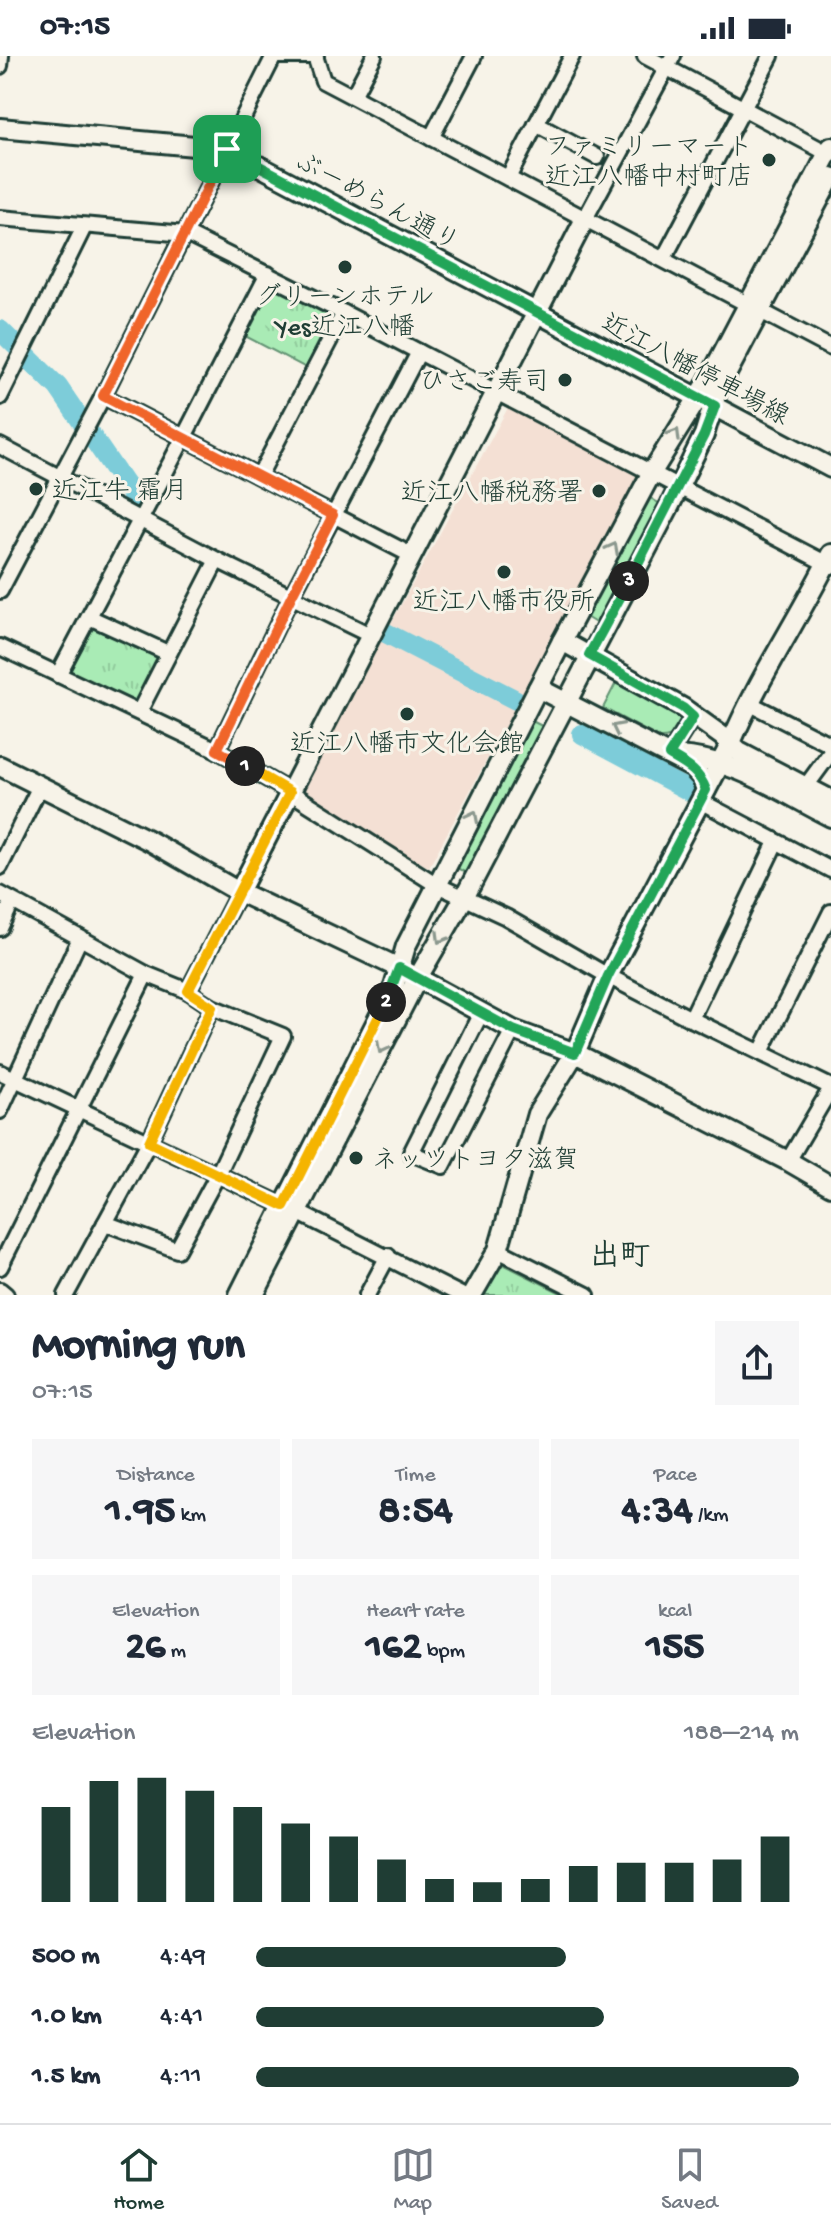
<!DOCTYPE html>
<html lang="en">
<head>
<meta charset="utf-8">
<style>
  :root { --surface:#fff; --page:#f6f6f7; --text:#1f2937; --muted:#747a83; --line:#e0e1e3; --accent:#1f3d34 }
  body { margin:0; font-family:"Gochi Hand","Klee One",sans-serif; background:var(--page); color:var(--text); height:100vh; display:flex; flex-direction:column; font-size:30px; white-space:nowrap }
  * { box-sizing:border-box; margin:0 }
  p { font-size:26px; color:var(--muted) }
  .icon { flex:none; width:44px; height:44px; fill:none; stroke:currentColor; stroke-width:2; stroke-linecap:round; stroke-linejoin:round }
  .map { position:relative; height:1239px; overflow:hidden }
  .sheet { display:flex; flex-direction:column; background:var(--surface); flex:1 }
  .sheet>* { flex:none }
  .pin { position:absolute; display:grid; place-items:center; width:68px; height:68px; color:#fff; margin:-34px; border-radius:16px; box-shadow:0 4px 12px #0006 }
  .km { position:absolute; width:40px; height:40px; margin:-20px; border-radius:50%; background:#222; color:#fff; font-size:22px; line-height:40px; text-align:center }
  .round { display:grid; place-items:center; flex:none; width:84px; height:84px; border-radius:0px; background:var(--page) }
  .summary { display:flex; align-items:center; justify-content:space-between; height:136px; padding:0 32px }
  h1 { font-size:44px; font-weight:800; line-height:60px }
  .metrics { display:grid; grid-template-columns:repeat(3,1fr); gap:12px; height:136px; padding:8px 32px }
  .metrics div { display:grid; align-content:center; border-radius:0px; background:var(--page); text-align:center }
  .metrics b { font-size:40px; font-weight:800 }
  .metrics small { font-size:22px; font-weight:400 }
  .metrics p { font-size:22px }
  .chart { height:224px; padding:16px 32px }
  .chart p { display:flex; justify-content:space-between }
  .chart svg { width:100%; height:144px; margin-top:8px; stroke:var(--accent); stroke-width:6 }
  ul { padding:0 32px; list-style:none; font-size:26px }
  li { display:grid; grid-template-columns:128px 96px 1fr; align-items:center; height:60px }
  li i { height:20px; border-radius:10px; background:var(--accent) }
  .status { display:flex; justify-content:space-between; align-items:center; height:56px; padding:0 40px; background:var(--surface); direction:ltr }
  .status svg { height:22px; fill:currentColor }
  .tab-bar { display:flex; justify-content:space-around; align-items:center; height:112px; border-top:2px solid var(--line); background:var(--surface); font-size:22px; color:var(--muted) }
  .tab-bar a { display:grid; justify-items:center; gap:4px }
  .tab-bar .current { color:var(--accent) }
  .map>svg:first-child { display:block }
  .built { fill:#f4e0d4 }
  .grass { fill:#a9ebb5; stroke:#649474; stroke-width:2 }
  .park { fill:url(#park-tufts); stroke:#649474; stroke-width:2 }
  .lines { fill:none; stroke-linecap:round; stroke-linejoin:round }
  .river { stroke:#7dccd9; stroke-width:20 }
  .street-casing { stroke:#1f3d34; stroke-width:20 }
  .secondary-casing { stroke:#1f3d34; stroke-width:24 }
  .street { stroke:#f7f3e8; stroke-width:14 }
  .secondary { stroke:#f7f3e8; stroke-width:18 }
  .oneway { stroke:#8b988e }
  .split-1-casing { stroke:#fff; stroke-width:16 }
  .split-2-casing { stroke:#fff; stroke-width:16 }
  .split-3-casing { stroke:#fff; stroke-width:16 }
  .split-4-casing { stroke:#fff; stroke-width:16 }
  .split-1 { stroke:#f0652b; stroke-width:10 }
  .split-2 { stroke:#f5b400; stroke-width:10 }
  .split-3 { stroke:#22a559; stroke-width:10 }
  .split-4 { stroke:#22a559; stroke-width:10 }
  .poi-dot { fill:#1f3d34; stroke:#f7f3e8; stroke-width:3 }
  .labels { text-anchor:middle; stroke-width:6; stroke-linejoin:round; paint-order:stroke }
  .poi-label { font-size:26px; fill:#1f3d34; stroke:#f7f3e8; text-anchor:end }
  .street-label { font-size:26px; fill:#1f3d34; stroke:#f7f3e8 }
  .quarter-label { font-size:30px; font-weight:bold; fill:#1f3d34; stroke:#f7f3e8 }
</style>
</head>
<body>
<div class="status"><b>07:15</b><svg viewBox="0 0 49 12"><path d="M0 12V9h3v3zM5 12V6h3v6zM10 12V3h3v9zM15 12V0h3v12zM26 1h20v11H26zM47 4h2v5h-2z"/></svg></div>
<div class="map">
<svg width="831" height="1239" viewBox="0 0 831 1239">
  <defs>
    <pattern id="park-tufts" width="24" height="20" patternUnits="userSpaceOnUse" patternTransform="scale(2)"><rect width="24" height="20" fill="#a9ebb5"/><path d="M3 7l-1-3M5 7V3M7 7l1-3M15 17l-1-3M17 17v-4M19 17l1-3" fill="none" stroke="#91ca9c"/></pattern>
  </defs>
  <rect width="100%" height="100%" fill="#f7f3e8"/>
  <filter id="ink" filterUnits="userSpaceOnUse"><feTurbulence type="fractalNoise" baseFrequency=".0125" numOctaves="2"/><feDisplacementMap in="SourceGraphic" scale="16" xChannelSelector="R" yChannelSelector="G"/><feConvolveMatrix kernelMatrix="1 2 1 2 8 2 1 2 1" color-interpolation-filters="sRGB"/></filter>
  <g filter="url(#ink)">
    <polygon class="built" points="510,348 643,414 429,811 296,743"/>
    <g class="grass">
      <polygon points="647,440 662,449 599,569 584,560"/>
      <path d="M618 623 680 660C682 674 673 683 659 682L603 652Z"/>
      <polygon points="530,664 546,672 468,818 455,811"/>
    </g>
    <g class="park">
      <polygon points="275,230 332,259 335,267 311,310 306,312 247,281 245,275 268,233"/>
      <polygon points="94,569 160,599 136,648 70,615"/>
      <polygon points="493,1208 503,1208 565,1239 477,1239"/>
    </g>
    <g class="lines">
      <g class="river">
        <polyline points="0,274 58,331 140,451"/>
        <polyline points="384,576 516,644"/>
        <polyline points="582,678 691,736"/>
      </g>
      <g class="street-casing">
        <g id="street">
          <polyline points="272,0 316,0"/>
          <polyline points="315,0 323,25 831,292"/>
          <polyline points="645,0 831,99"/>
          <polyline points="0,10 1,0"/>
          <polyline points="353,40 374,0"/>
          <polyline points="536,68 597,101"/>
          <polyline points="431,82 474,0"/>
          <polyline points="508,122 572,0"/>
          <polyline points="586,161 673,0"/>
          <polyline points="0,162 186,178 344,257 831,510"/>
          <polyline points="664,202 771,0"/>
          <polyline points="103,340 413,500"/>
          <polyline points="0,341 84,171"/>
          <polyline points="0,390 217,504 372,580"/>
          <polyline points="259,420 344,257"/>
          <polyline points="0,535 103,340 274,0"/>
          <polyline points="89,561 168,597"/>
          <polyline points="0,591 217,694 290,736 437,829 506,861 608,920 691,963 831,1031"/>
          <polyline points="58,619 184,381 268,218"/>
          <polyline points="749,647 831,689"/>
          <polyline points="139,656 217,504"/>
          <polyline points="217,694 291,541 419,296"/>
          <polyline points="669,699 693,661"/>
          <polyline points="801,737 831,696"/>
          <polyline points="700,745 831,814"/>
          <polyline points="0,811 40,730"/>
          <polyline points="0,838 146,918 188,935 212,951 283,980 218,1118 177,1194 105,1167"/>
          <polyline points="0,872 12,846"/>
          <polyline points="188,935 239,836"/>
          <polyline points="481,957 411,1097 443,1110 513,974"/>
          <polyline points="691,963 776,786"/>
          <polyline points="761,996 831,856"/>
          <polyline points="0,1016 297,1156 461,1239"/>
          <polyline points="0,1055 80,882"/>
          <polyline points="788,1105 831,1032"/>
          <polyline points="498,1194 587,1239"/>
          <polyline points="0,1211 146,918"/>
          <polyline points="0,1234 6,1239"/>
          <polyline points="66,1239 149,1086 212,951"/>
          <polyline points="367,1239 388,1200"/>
        </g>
      </g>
      <g class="secondary-casing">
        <g id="secondary">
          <polyline points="0,72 227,93 831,412"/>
          <polyline points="562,585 683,652 722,680 739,696 831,744"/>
          <polyline points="538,632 693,712 702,722 706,734"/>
          <path d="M676 700C734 702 781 736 831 761"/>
          <polyline points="0,710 150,785 239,836 399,912 513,974 575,997 788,1105 831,1130"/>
          <polyline points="239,836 586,161"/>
          <polyline points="239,1239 394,931 406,890 562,585 652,416 706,329 831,91"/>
          <polyline points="254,1239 417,923 464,842 670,449 704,379 717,336 831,121"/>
          <path d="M472 1239 498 1194 537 1058 575 997 608 920 730 689C758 622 799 563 831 498"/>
        </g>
      </g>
      <use href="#street" class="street"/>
      <use href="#secondary" class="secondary"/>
    </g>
    <defs><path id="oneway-chevron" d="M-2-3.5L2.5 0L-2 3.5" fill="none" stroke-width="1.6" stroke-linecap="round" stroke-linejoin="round" transform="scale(2)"/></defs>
    <g class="oneway">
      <use href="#oneway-chevron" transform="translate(675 378) rotate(-59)"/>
      <use href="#oneway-chevron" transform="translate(613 492) rotate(-62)"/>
      <use href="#oneway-chevron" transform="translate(617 672) rotate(-153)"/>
      <use href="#oneway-chevron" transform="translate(473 760) rotate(-63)"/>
      <use href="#oneway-chevron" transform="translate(441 882) rotate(120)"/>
      <use href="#oneway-chevron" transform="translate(382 992) rotate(117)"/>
    </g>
  </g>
  <g class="lines" filter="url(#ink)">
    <g class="split-1-casing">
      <polyline id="split-1" points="227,93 103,340 333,459 291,541 217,694 245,710"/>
    </g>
    <g class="split-2-casing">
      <polyline id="split-2" points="245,710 290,736 188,935 212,951 149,1086 284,1150 386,946"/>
    </g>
    <g class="split-3-casing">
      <path id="split-3" d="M386 946 399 912 513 974 575 997 608 920 706 734C699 715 686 709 669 699L693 661 683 652 589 599 629 525"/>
    </g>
    <g class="split-4-casing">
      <polyline id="split-4" points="227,93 715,350 704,379 629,525"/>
    </g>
    <use href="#split-1" class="split-1"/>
    <use href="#split-2" class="split-2"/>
    <use href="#split-3" class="split-3"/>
    <use href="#split-4" class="split-4"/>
  </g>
  <g class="poi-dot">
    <circle cx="769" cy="104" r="8"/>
    <circle cx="345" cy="211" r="8"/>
    <circle cx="565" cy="324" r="8"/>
    <circle cx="36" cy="433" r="8"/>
    <circle cx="599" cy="435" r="8"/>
    <circle cx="504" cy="516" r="8"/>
    <circle cx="407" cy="658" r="8"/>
    <circle cx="356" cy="1102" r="8"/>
  </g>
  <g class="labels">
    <g class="poi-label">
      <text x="753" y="98">ファミリーマート<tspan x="753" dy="30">近江八幡中村町店</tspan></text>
      <text x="345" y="248" text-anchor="middle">グリーンホテル<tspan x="345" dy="30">Yes近江八幡</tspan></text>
      <text x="549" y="333">ひさご寿司</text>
      <text x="52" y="442" text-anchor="start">近江牛 霜月</text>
      <text x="583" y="444">近江八幡税務署</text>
      <text x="504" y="553" text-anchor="middle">近江八幡市役所</text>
      <text x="407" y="695" text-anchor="middle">近江八幡市文化会館</text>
      <text x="372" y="1111" text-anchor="start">ネッツトヨタ滋賀</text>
    </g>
    <g class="street-label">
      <text transform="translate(378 144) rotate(28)" y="9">ぶーめらん通り</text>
      <text transform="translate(696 312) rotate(28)" y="9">近江八幡停車場線</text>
    </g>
    <g class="quarter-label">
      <text x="620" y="1208">出町</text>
    </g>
  </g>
</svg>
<div class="pin" style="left:227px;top:93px;background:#1e9e55"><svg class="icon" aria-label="arrive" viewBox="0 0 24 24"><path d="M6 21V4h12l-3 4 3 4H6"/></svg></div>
<b class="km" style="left:245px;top:710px">1</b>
<b class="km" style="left:386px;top:946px">2</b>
<b class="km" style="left:629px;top:525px">3</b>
</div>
<section class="sheet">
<div class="summary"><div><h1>Morning run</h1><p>07:15</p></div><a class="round"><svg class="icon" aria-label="share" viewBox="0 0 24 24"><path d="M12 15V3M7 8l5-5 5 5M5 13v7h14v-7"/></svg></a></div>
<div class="metrics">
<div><p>Distance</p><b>1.95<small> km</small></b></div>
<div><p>Time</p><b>8:54</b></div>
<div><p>Pace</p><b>4:34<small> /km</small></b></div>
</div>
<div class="metrics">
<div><p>Elevation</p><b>26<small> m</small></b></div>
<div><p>Heart rate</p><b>162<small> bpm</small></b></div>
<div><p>kcal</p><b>155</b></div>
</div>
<div class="chart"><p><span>Elevation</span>188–214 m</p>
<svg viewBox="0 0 160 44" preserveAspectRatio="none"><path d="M5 44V15M15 44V7M25 44V6M35 44V10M45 44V15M55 44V20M65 44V24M75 44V31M85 44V37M95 44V38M105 44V37M115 44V33M125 44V32M135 44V32M145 44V31M155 44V24"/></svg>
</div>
<ul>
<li><b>500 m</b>4:49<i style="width:57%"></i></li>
<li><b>1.0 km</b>4:41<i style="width:64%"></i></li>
<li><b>1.5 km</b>4:11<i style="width:100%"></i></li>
</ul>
</section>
<nav class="tab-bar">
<a class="current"><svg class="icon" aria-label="home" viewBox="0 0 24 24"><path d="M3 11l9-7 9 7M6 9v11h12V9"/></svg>Home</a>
<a><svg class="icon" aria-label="map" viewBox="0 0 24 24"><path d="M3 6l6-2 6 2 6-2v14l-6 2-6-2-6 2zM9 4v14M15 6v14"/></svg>Map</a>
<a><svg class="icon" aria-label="saved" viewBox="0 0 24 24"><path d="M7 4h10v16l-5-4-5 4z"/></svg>Saved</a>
</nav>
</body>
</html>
